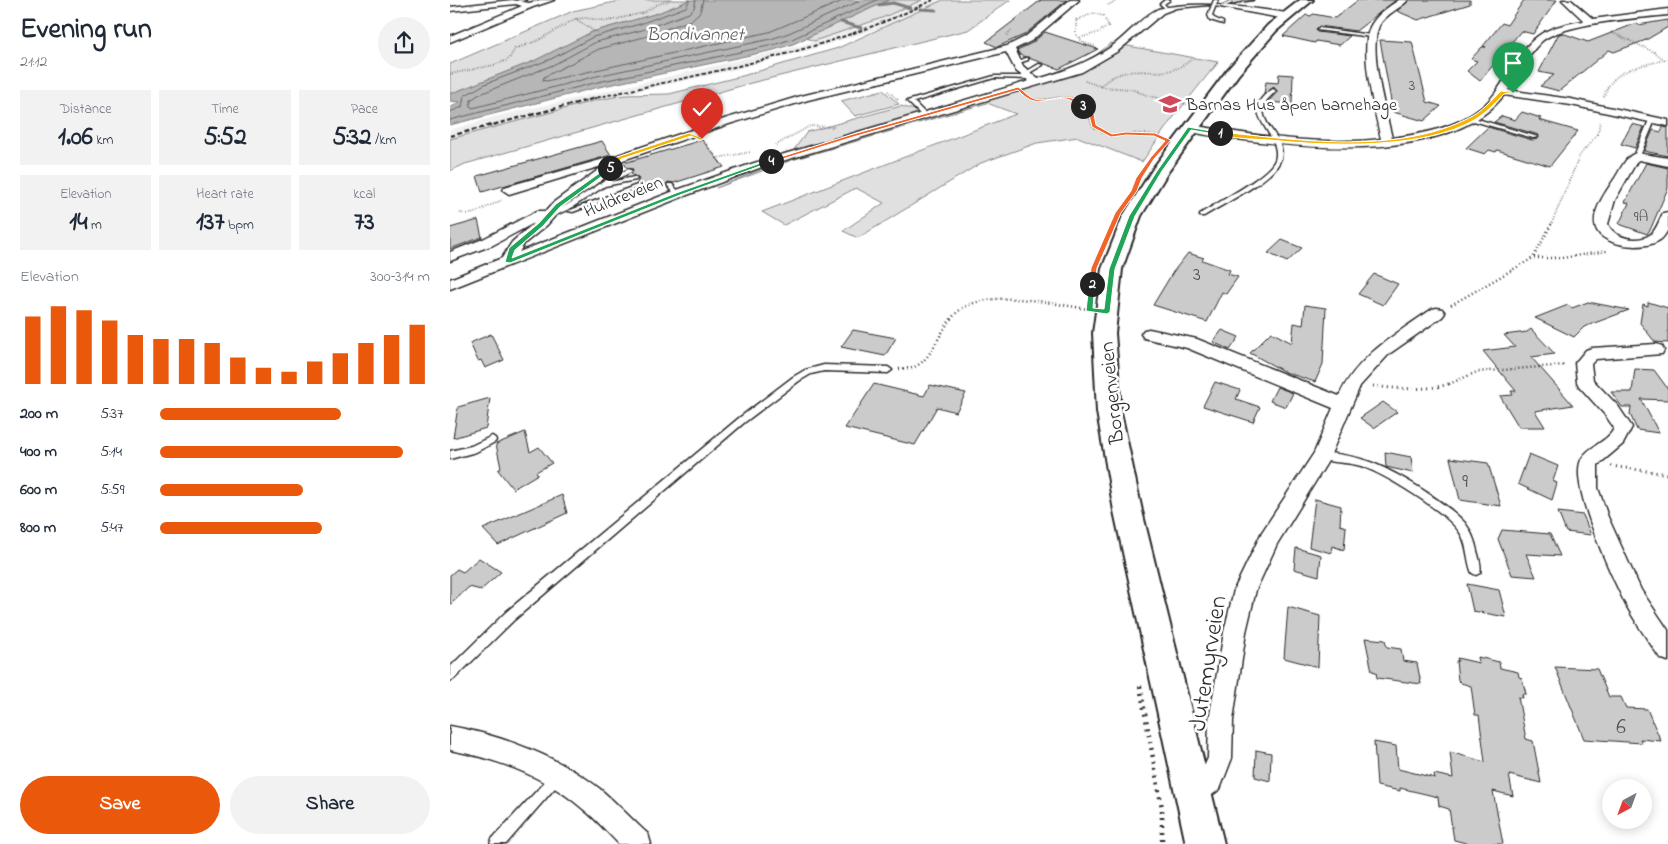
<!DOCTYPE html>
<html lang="en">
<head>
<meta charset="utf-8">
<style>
  :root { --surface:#fff; --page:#f2f2f3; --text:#1f2937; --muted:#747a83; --accent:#ea580c }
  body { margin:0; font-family:"Indie Flower",sans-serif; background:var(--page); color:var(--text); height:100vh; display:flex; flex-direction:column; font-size:19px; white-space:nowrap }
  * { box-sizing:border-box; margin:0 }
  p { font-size:16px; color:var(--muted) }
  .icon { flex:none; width:28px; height:28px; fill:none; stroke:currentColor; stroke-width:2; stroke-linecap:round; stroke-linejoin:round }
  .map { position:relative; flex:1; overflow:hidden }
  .panel { display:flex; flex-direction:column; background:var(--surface); width:450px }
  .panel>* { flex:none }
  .needle { width:32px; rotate:221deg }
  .tools { position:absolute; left:1152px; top:779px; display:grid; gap:10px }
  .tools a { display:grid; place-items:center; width:50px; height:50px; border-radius:50%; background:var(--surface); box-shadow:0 2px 12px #0003; font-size:25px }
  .pin { position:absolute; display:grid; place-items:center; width:42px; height:42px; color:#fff; margin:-51px -21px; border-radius:50% 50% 50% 0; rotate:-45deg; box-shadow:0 0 5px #0007 }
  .pin .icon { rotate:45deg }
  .km { position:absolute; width:25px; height:25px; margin:-12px; border-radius:50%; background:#222; color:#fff; font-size:14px; line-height:25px; text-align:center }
  .round { display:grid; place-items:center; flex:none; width:52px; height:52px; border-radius:26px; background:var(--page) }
  .head { display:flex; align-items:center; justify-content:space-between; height:85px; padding:0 20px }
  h1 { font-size:28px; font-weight:700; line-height:38px }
  .metrics { display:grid; grid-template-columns:repeat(3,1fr); gap:8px; height:85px; padding:5px 20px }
  .metrics div { display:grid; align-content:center; border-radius:0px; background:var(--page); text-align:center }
  .metrics b { font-size:25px; font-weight:700 }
  .metrics small { font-size:14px; font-weight:400 }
  .metrics p { font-size:14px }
  .chart { height:140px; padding:10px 20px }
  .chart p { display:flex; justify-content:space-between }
  .chart svg { width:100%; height:90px; margin-top:5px; stroke:var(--accent); stroke-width:6 }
  .primary-button { display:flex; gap:10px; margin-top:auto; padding:10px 20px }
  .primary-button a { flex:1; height:58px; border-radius:30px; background:var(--accent); color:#fff; font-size:20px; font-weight:700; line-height:58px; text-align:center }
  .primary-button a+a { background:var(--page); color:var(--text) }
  ul { padding:0 20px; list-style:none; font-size:16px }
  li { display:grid; grid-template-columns:80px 60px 1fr; align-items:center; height:38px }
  li i { height:12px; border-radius:6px; background:var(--accent) }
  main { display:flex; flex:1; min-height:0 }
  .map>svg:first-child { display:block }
  .built { fill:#efefef }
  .green { fill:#e0e0e0; stroke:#868686 }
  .water { fill:#b6b6b6; stroke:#7e7e7e }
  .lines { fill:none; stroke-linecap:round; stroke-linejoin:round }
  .shore { stroke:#636363; stroke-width:1 }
  .stream { stroke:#7e7e7e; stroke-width:3 }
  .building { fill:#cbcbcb; stroke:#2b2b2b }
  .lane-casing { stroke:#2b2b2b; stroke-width:3 }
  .street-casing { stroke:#2b2b2b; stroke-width:3 }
  .secondary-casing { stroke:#2b2b2b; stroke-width:4 }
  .path-far3 { stroke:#2b2b2b; stroke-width:2; stroke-dasharray:0.5 2; stroke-linecap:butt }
  .path-far2 { stroke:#2b2b2b; stroke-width:2.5; stroke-dasharray:1 3; stroke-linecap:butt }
  .path-far1 { stroke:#2b2b2b; stroke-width:3; stroke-dasharray:1 4; stroke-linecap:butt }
  .path { stroke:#2b2b2b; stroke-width:4.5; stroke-dasharray:2 5; stroke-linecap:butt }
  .lane { fill:#fff; fill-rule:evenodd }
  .street { fill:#fff; fill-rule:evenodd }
  .secondary { fill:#fff; fill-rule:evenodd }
  .rail-far1 { stroke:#2b2b2b; stroke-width:2; stroke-dasharray:4 2; stroke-linecap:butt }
  .rail { stroke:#2b2b2b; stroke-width:2.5; stroke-dasharray:5 2.5; stroke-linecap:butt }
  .split-1 { fill:#f5b400; stroke:#fff }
  .split-2 { fill:#22a559; stroke:#fff }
  .split-3 { fill:#f0652b; stroke:#fff }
  .split-4 { fill:#f0652b; stroke:#fff }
  .split-5 { fill:#22a559; stroke:#fff }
  .split-6 { fill:#f5b400; stroke:#fff }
  .labels { text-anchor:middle; stroke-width:5; stroke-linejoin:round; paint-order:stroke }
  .far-number-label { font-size:16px; fill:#535353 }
  .far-poi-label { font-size:18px; fill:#2b2b2b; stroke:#fff; text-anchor:start }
  .far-street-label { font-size:18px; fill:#2b2b2b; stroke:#fff }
  .far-water-label { font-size:19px; font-style:italic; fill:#5c5c5c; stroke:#fff }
  .number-label { font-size:19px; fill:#535353 }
  .street-label { font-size:21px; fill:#2b2b2b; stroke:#fff }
  .near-number-label { font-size:22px; fill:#535353 }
  .near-street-label { font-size:25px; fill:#2b2b2b; stroke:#fff }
</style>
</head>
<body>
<main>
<section class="panel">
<div class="head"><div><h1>Evening run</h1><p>21:12</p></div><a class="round"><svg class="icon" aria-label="share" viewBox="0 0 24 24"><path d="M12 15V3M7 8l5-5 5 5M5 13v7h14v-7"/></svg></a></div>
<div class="metrics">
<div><p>Distance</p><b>1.06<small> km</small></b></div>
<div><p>Time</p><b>5:52</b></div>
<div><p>Pace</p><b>5:32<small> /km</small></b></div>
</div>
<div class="metrics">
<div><p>Elevation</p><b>14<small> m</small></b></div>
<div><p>Heart rate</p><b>137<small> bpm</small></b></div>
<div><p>kcal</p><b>73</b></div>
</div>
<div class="chart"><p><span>Elevation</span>300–314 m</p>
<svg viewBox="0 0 160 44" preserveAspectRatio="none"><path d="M5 44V11M15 44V6M25 44V8M35 44V13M45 44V20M55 44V22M65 44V22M75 44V24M85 44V31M95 44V36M105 44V38M115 44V33M125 44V29M135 44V24M145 44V20M155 44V15"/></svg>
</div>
<ul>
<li><b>200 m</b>5:37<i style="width:67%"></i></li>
<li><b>400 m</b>5:14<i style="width:90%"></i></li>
<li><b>600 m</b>5:59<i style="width:53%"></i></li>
<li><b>800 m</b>5:47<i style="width:60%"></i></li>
</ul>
<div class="primary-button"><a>Save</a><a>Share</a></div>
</section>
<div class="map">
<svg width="1218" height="844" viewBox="0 0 1218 844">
  <rect width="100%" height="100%" fill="#fff"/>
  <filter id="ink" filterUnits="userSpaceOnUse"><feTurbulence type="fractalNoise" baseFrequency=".02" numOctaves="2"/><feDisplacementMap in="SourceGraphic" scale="10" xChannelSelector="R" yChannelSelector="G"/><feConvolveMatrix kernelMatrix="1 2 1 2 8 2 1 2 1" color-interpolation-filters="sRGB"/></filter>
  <g filter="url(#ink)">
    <polygon class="built" points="472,0 493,0 443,24 356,51 279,71 147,100 0,139 0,130 44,117 349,46 432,18"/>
    <g class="green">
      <polygon points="174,0 240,0 208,13 142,32 84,61 0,94 0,64 123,11"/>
      <polygon points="439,0 472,0 432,18 364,41 356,38"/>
      <polygon points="493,0 560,0 518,30 301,83 15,164 0,171 0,139 147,100 175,95 219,94 292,76 388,48"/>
      <polygon points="661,43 768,62 719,123 692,162 628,137 587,143 531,163 408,238 393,231 434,203 406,188 334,225 312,212 566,114 537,103 342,160 266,188 337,159 357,132 451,106 471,112 579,81 613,71 640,60"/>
      <polygon points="433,90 449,104 405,116 391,101"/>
    </g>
    <polygon class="water" points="240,0 439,0 343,44 324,50 149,87 0,125 0,108 10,102 0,101 0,94 84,61 142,32 208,13"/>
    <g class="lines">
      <g class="shore">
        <polyline points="246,0 244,8 239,13 192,30 146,42 103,65 28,95 21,100 20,106 23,108 147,76 321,39 339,33 412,0"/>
        <polyline points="253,0 250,12 241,20 194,37 149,49 94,77 93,80 96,81 319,32 395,0"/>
        <polyline points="0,112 12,107 14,96 35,84 101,59 143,37 190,24 236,7 240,0"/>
        <polyline points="0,120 148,82 323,45 342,39 427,0"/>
      </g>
      <g class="stream">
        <polyline points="428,5 443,3 460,8"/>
        <polyline points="470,9 486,10"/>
        <polyline points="391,22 411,28"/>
      </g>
    </g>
    <g class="building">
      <polygon points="591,0 617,0 574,35 547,47 536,42"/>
      <polygon points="908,0 946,0 906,31 869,26 866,29 867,32 900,36 890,45 866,41 865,43 833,36 856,15 861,16 863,14 885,18"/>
      <polygon points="960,0 1020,0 1020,4 968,20 947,11"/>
      <polygon points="1074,0 1107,0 1083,34 1071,31 1030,81 1017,71 1027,61 1021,59 1032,47 1036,47 1033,46 1052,23 1057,25"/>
      <polygon points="1218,20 1218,27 1196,40 1164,52 1159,50 1109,91 1090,86 1104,75 1089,72 1108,35 1112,33 1138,42 1187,23 1188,25"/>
      <polygon points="595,32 626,42 648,49 609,69 570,55 567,50 582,43"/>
      <polygon points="930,40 962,42 977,102 991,106 974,121 943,112"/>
      <polygon points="829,74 843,75 842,104 818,102 827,92 824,87 814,94 816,82 828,83"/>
      <polygon points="1072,112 1091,118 1089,120 1128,131 1100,166 1047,150 1046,152 1039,150 1035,154 1016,148 1038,127 1082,140 1088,139 1089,135 1044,122 1052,116 1065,120"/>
      <polygon points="1182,124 1194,127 1185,148 1171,144"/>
      <polygon points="1213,127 1218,128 1218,156 1194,151 1203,130 1211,132"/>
      <polygon points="252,140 274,167 224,183 218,182 215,186 193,193 190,189 194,185 187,183 189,179 181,174 183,169 177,168 174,163"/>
      <polygon points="152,141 161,155 32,192 27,176"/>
      <polygon points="1196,163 1218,168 1218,188 1201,228 1197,234 1169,224 1179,203 1175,202"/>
      <polygon points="28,220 32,237 0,249 0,228"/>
      <polygon points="832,240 852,248 837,262 818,253"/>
      <polygon points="738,253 754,258 752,260 780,270 778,274 788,277 776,294 772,292 757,322 703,305 723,272"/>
      <polygon points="924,274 948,284 933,305 908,294"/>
      <polygon points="1138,302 1179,310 1134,327 1124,337 1085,318 1118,305 1122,308"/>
      <polygon points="1198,302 1218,308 1218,343 1205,342 1190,323 1193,304 1198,306"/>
      <polygon points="855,305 876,308 873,364 865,382 835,372 800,353 821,332 842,343 844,323 853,325"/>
      <polygon points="1081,329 1105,354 1081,357 1123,405 1085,411 1095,427 1069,427 1050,396 1063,395 1061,391 1066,391 1033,351 1065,347 1054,335 1077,332"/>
      <polygon points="403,330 446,338 435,356 391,347"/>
      <polygon points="772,330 789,337 780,350 763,342"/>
      <polygon points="41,334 54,360 35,368 31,360 28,361 20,343"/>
      <polygon points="1185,369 1204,370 1218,389 1218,400 1191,399 1209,433 1187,430 1180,414 1181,407 1172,407 1161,392 1182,392"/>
      <polygon points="765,382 790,390 786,399 810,407 803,422 753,406"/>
      <polygon points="424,384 474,396 480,385 516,393 506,412 487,407 465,445 395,428"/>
      <polygon points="827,387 843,393 836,407 820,401"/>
      <polygon points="40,398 36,428 3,438 8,407"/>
      <polygon points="933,402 947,412 924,428 910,418"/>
      <polygon points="75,432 80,452 89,447 102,463 86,472 88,474 63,489 48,470 51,468 46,444"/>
      <polygon points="935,452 961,457 963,473 936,467"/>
      <polygon points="1079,454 1108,466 1103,481 1107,483 1102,500 1068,484"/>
      <polygon points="1000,458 1038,463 1051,506 1010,500"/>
      <polygon points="112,495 117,513 48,545 33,529"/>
      <polygon points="865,499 891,506 890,525 896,527 894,550 882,546 881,553 859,547"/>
      <polygon points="1108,512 1133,515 1141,535 1116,532"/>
      <polygon points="1052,530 1100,534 1110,556 1076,554 1086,577 1062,575 1048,539"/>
      <polygon points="846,548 871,555 869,576 844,569"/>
      <polygon points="29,558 51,572 31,590 19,587 0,605 0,575 7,569 13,572"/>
      <polygon points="1017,584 1049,590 1056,617 1023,611"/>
      <polygon points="838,607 870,616 868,667 834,658"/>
      <polygon points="915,638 935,640 937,647 951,649 953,661 967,663 971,684 927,678 926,672 922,671"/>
      <polygon points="1028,657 1049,662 1050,668 1068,672 1069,677 1072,678 1076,694 1072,694 1073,698 1068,697 1076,739 1083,741 1091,783 1059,775 1063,796 1043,791 1053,844 1020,844 1004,840 999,809 989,806 988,797 950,788 950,791 927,786 924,742 946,746 948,769 985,778 984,774 1003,778 1000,752 1035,762 1029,715 1025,715 1021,686 1011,683 1008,680 1006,661 1008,661 1007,658 1029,663"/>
      <polygon points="1105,667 1147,669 1159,697 1171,697 1176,708 1197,709 1211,741 1190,739 1192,743 1134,739"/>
      <polygon points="806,750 821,753 820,781 805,777"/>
    </g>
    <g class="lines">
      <g class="lane-casing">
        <g id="lane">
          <polygon points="69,0 76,0 66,3 64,2"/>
          <polygon points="715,0 720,0 714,4 719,9 717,10 710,4"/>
          <polygon points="764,0 768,0 762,15 764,18 773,22 773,24 760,20 758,15"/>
          <polygon points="803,0 783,3 775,6 773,5 782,1"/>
          <polygon points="869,28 921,35 923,36 921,37 867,30"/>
          <polygon points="576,58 578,58 578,60 566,64 564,63"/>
          <polygon points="589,64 593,65 574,76 581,77 581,79 544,78 464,102 476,114 476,116 472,116 457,101 544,76 574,76 572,75 572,74"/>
          <path d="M823 89 826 91C822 95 818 98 815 103 805 124 842 140 829 163 819 182 773 204 754 216H750V214C766 203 818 177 825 160 834 134 784 112 823 89Z"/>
          <polygon points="1020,118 1024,118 1088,137 1083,138 1020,120"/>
          <polygon points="1202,118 1205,120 1190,156 1185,157 1184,156 1199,120"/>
          <polygon points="179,169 182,171 181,172 161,182 184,177 187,179 186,180 155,186 121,208 98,219 95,217 117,205 156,180"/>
          <polygon points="218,184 222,184 230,193 230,195 226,195 217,185"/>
          <polygon points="187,185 192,186 123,212 118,211"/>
          <polygon points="374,365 438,367 442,370 438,373 374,371 361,374 349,381 295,422 64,620 4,679 0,681 0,667 56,612 289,418 343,377 355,370"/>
          <polygon points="42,436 45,438 46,440 45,442 26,452 0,459 0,451 21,446"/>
          <path d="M872 452C886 454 900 455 914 460 941 468 996 502 1015 523 1021 531 1025 541 1027 551 1029 558 1032 567 1030 573L1026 575 1022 573C1017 562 1018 548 1012 536 1001 514 935 474 911 466 897 462 882 463 869 459L867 456 869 453Z"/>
          <polygon points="107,771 111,773 113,777 111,781 56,844 40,844 42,839 103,773"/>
        </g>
      </g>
      <g class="street-casing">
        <g id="street">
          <polygon points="62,0 79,3 90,0 104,0 83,7 0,42 0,36 72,6 66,4 0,11 0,7"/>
          <path d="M620 0H629L581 41 565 49 573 66 588 79C615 71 637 63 661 47 677 36 691 17 708 9 745 0 798 7 836 13L840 16 836 19 759 5 726 8 713 13 668 51 632 72 312 167 232 197 0 289V279L52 258 62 242 84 223 43 245 0 261V252L33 239 87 211H96L104 202 155 165 59 194 53 190 55 187 168 155 271 120 351 96 557 46 575 37ZM556 52 566 71 579 81 304 163 224 191 69 252 75 243 97 225 112 208 152 180 173 160 279 124 358 100Z"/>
          <path d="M949 0H958C950 9 935 14 929 26 918 51 936 111 942 138 972 134 1006 128 1031 108 1055 89 1063 54 1088 36 1100 27 1119 23 1134 21L1112 0H1121L1143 19 1218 9V15C1189 18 1111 23 1091 42 1077 55 1069 74 1058 90L1121 99 1218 120V126L1121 105 1054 95C1001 163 862 149 786 139 775 137 742 135 735 128L740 125C802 135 868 146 931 139 925 111 909 53 920 27 926 15 938 7 949 0Z"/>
          <path d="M1187 153 1218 158V166L1189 160 1187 161 1165 200 1158 224C1163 238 1189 244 1201 234 1207 229 1209 220 1213 213L1218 212V230C1215 234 1213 239 1208 241 1192 251 1147 246 1145 224 1143 209 1157 190 1165 178 1171 169 1176 155 1187 153Z"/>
          <path d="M987 308 992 309 995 313 992 317 939 354 910 386 878 461 827 544 806 590 796 632 783 720 782 758 770 789 752 802 743 806 734 802 730 793 734 784 752 771 758 758 759 720 774 632 784 590 812 532 864 453 883 408 737 348 694 338 691 334 694 330 699 329 747 339 889 396C907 356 946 334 982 309Z"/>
          <path d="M1206 344 1212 346 1214 350 1212 354 1146 359 1141 364 1143 380 1168 406 1182 427 1173 444 1148 465V488L1158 517 1191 590 1218 630V661L1210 658C1198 640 1185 622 1175 603 1161 575 1122 491 1130 463 1134 447 1158 443 1164 428L1156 416 1129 386 1127 382 1125 363 1136 350 1142 348Z"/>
          <path d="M0 726C51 735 110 757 150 789 167 803 182 820 198 834L201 844H169C157 832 146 819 133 809 97 777 47 759 0 750Z"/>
        </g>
      </g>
      <g class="secondary-casing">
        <polygon id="secondary" points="850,0 863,0 826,31 788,75 718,172 691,216 672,269 665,333 671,412 692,511 774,844 736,844 664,511 647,412 643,333 652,269 673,216 704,167 778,69 818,25"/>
      </g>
      <g class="path-far3">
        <polyline points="658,5 667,0"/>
        <polyline points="126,19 148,34"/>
        <polyline points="626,19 626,35 634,43 645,46"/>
        <polyline points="627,20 644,13 653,16 659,26 647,33 629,38"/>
        <polyline points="1161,32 1204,52 1215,60"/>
        <polyline points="557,35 562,30"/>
        <polyline points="761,72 768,62"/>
        <polyline points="0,74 44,65 58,60 65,49 89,40 125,19 135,18 158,21 193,13 206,5 220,0"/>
        <polyline points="635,81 652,87 681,89 699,96 741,105"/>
        <path d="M650 86C655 82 661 77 667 75 696 64 714 83 743 58"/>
        <polyline points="438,91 448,100"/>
        <path d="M1154 97C1161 68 1193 66 1218 59"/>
        <path d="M579 98C595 103 611 93 626 100 642 108 637 118 643 126 647 130 656 133 661 136 678 133 697 132 713 138"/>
        <polyline points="255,142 272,165"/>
        <polyline points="326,145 360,126 384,127"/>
        <polyline points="267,158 301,152"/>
        <polyline points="10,213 22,214 52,200"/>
        <polyline points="1101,225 1130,155 1148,133 1150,121"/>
      </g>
      <g class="path-far2">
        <polyline points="1084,258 1112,258 1157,251"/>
        <polyline points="1001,305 1083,258 1102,223"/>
        <path d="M449 369C454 368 460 369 464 367 485 359 491 321 513 308 544 289 603 304 638 309"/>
        <polyline points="999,384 1027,372 1116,365"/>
      </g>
      <g class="path-far1">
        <path d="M923 386C944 389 982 391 1001 383"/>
        <polyline points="1161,466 1218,474"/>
      </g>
      <polyline class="path" points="690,686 712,808 712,844"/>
      <use href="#lane" class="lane"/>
      <use href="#street" class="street"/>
      <use href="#secondary" class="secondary"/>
      <path class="rail-far1" d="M141 99C257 72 376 53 483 0"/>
      <polyline class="rail" points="0,136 146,98"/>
    </g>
  </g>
  <path class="split-1" d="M1051 91 1065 93 1054 94C1045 103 1037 112 1026 119 974 150 877 146 820 140 805 139 779 139 767 133L770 132C848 140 946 155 1019 118 1032 112 1041 101 1051 91Z"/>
  <polygon class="split-2" points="738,127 772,133 770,135 741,130 712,171 685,216 665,269 660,312 657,314 636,311 639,284 642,282 645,284 643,308 654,309 659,269 679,216 707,171"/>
  <polygon class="split-3" points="631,105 635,105 644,114 646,125 662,134 676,132 705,133 721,140 704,159 692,178 687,191 671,213 647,268 645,284 642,286 639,284 641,268 665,213 681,191 686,178 701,157 715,141 704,136 676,135 661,137 642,127 639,115"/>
  <path class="split-4" d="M568 87C574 91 578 97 585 99 606 104 613 88 636 106L631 107C627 105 622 100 617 99 595 96 587 111 568 90L403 137 323 162 318 161 400 135Z"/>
  <polygon class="split-5" points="319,160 324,161 230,195 60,263 55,262 59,248 89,223 106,204 158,167 163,168 110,207 93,226 65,250 62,258 226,193"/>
  <polygon class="split-6" points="239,133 254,139 250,140 241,136 171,159 162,170 157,168 167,157"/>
  <defs>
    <g id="school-bare" transform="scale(1.725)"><path d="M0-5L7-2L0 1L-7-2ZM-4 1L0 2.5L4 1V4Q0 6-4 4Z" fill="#d1495b" stroke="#fff" stroke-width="2.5" paint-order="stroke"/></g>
  </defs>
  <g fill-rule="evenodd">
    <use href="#school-bare" x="720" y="104"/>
  </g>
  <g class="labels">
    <g class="far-number-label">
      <text x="962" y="90">3</text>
      <text x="1191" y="221">9A</text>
    </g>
    <g class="far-poi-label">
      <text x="736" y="110">Barnas Hus åpen barnehage</text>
    </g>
    <g class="far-street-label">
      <text transform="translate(173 196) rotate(-22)" y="6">Huldreveien</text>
    </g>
    <g class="far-water-label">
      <text x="245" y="40">Bondivannet</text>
    </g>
    <g class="number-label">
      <text x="747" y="280">3</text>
      <text x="1015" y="487">9</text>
    </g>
    <g class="street-label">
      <text transform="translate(661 393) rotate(-96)" y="7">Borgenveien</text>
    </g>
    <g class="near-number-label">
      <text x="1171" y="733">6</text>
    </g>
    <g class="near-street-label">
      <text transform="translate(756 663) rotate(-81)" y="9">Jutemyrveien</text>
    </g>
  </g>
</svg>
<div class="tools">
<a><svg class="needle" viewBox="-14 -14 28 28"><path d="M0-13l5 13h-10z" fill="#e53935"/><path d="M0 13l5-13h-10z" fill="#747a83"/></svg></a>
</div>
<div class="pin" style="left:1063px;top:93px;background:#1e9e55"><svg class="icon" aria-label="arrive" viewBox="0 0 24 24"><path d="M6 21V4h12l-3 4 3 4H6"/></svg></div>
<div class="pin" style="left:252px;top:139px;background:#d93025"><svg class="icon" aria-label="check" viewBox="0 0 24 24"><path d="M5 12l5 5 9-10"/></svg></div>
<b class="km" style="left:770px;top:133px">1</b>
<b class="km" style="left:642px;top:284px">2</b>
<b class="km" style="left:633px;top:106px">3</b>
<b class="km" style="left:321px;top:161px">4</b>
<b class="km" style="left:160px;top:168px">5</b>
</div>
</main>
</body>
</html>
